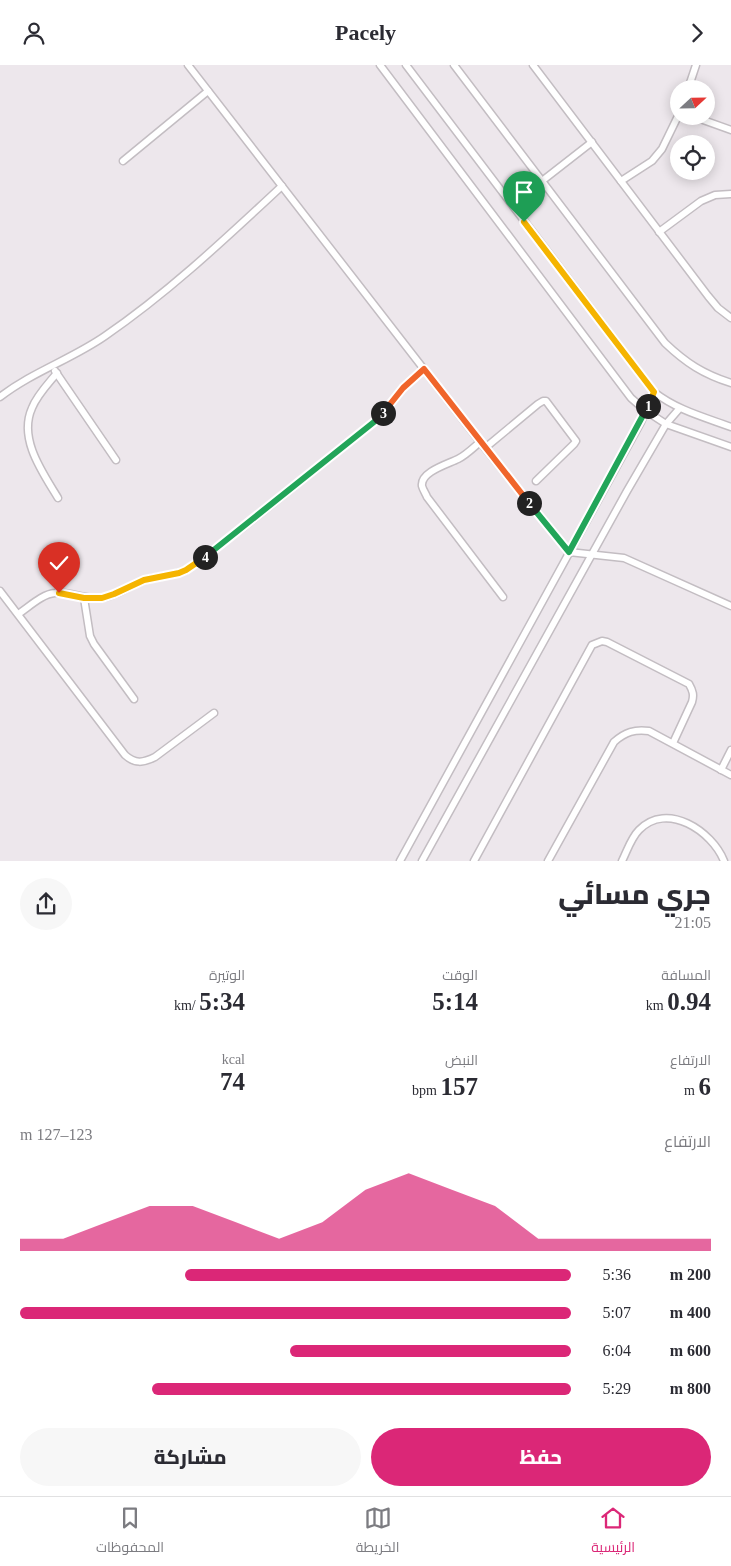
<!DOCTYPE html>
<html lang="ar">
<head>
<meta charset="utf-8">
<style>
  :root { --surface:#fff; --page:#f7f7f7; --text:#2b2b33; --muted:#7c7c81; --line:#e1e1e2; --accent:#db2777 }
  body { margin:0; font-family:"Times New Roman",Cairo,serif; background:var(--page); color:var(--text); direction:rtl; height:100vh; display:flex; flex-direction:column; font-size:19px; white-space:nowrap }
  * { box-sizing:border-box; margin:0 }
  p { font-size:16px; color:var(--muted) }
  .icon { flex:none; width:28px; height:28px; fill:none; stroke:currentColor; stroke-width:2; stroke-linecap:round; stroke-linejoin:round }
  .map { position:relative; height:796px; overflow:hidden; direction:ltr }
  .side { display:flex; flex-direction:column; background:var(--surface); flex:1 }
  .side>* { flex:none }
  .needle { width:32px; rotate:68deg }
  .buttons { position:absolute; left:670px; top:15px; display:grid; gap:10px }
  .buttons a { display:grid; place-items:center; width:45px; height:45px; border-radius:50%; background:var(--surface); box-shadow:0 2px 12px #0003; font-size:25px }
  .pin { position:absolute; display:grid; place-items:center; width:42px; height:42px; color:#fff; margin:-51px -21px; border-radius:50% 50% 50% 0; rotate:-45deg; box-shadow:0 0 5px #0007 }
  .pin .icon { rotate:45deg }
  .km { position:absolute; width:25px; height:25px; margin:-12px; border-radius:50%; background:#222; color:#fff; font-size:14px; line-height:25px; text-align:center }
  .round { display:grid; place-items:center; flex:none; width:52px; height:52px; border-radius:26px; background:var(--page) }
  .head { display:flex; align-items:center; justify-content:space-between; height:85px; padding:0 20px }
  h1 { font-size:28px; font-weight:800; line-height:38px }
  .metrics { display:grid; grid-template-columns:repeat(3,1fr); gap:8px; height:85px; padding:5px 20px }
  .metrics div { display:grid; align-content:center }
  .metrics b { font-size:25px; font-weight:800 }
  .metrics small { font-size:14px; font-weight:400 }
  .metrics p { font-size:14px }
  .chart { height:140px; padding:10px 20px }
  .chart p { display:flex; justify-content:space-between }
  .chart svg { width:100%; height:90px; margin-top:5px; fill:var(--accent); opacity:.7 }
  .button { display:flex; gap:10px; margin-top:auto; padding:10px 20px }
  .button a { flex:1; height:58px; border-radius:30px; background:var(--accent); color:#fff; font-size:20px; font-weight:800; line-height:58px; text-align:center }
  .button a+a { background:var(--page); color:var(--text) }
  ul { padding:0 20px; list-style:none; font-size:16px }
  li { display:grid; grid-template-columns:80px 60px 1fr; align-items:center; height:38px }
  li i { height:12px; border-radius:6px; background:var(--accent) }
  header { display:flex; justify-content:space-between; align-items:center; height:65px; padding:0 20px; background:var(--surface); font-size:22px; font-weight:800 }
  .dock { display:flex; justify-content:space-around; align-items:center; height:70px; border-top:1px solid var(--line); background:var(--surface); font-size:14px; color:var(--muted) }
  .dock a { display:grid; justify-items:center; gap:2px }
  .dock .selected { color:var(--accent) }
  .map>svg:first-child { display:block }
  .lines { fill:none; stroke-linecap:round; stroke-linejoin:round }
  .street-casing { stroke:#c3bdc2; stroke-width:9 }
  .street { stroke:#fff; stroke-width:6 }
  .split-1-casing { stroke:#fff; stroke-width:10 }
  .split-2-casing { stroke:#fff; stroke-width:10 }
  .split-3-casing { stroke:#fff; stroke-width:10 }
  .split-4-casing { stroke:#fff; stroke-width:10 }
  .split-5-casing { stroke:#fff; stroke-width:10 }
  .split-1 { stroke:#f5b400; stroke-width:6 }
  .split-2 { stroke:#22a559; stroke-width:6 }
  .split-3 { stroke:#f0652b; stroke-width:6 }
  .split-4 { stroke:#22a559; stroke-width:6 }
  .split-5 { stroke:#f5b400; stroke-width:6 }
</style>
</head>
<body>
<header><svg class="icon" aria-label="forward" viewBox="0 0 24 24"><path d="M9 5l7 7-7 7"/></svg>Pacely<svg class="icon" aria-label="person" viewBox="0 0 24 24"><circle cx="12" cy="8" r="4"/><path d="M4 21q1-7 8-7t8 7"/></svg></header>
<div class="map">
<svg width="731" height="796" viewBox="0 0 731 796">
  <rect width="100%" height="100%" fill="#ede7ec"/>
  <g class="lines">
    <g class="street-casing">
      <g id="street">
        <polyline points="188,0 485,383 569,487 624,493 731,541"/>
        <polyline points="380,0 631,333 646,346 666,359 731,382"/>
        <path d="M406 0 654 327C677 345 704 352 731 362"/>
        <path d="M454 0 665 278C686 298 703 309 731 318"/>
        <polyline points="533,0 708,231 718,243 731,253"/>
        <polyline points="688,24 696,0"/>
        <polyline points="692,51 731,65"/>
        <polyline points="123,96 208,26"/>
        <polyline points="542,116 592,77"/>
        <polyline points="621,116 652,96 662,84 679,49"/>
        <polyline points="659,167 701,136 715,130 731,129"/>
        <polyline points="55,306 116,395"/>
        <path d="M57 308C48 319 37 330 32 343 18 374 43 408 58 433"/>
        <path d="M0 332C32 307 72 294 105 271 169 227 225 174 282 121"/>
        <path d="M480 377C473 383 466 390 458 394 448 399 420 407 422 421 423 425 426 429 427 432L503 532"/>
        <polyline points="485,383 538,339 543,336 546,336 576,376 574,379 536,416"/>
        <path d="M0 526 125 690C135 699 143 698 155 692L214 648"/>
        <polyline points="84,533 90,571 94,579 134,634"/>
        <path d="M18 549C29 542 42 529 55 528 70 526 85 535 102 533 117 531 130 520 145 515 159 511 173 511 186 505L241 464 374 357 389 341 403 323 424 304"/>
        <polyline points="721,705 731,685"/>
        <polyline points="400,796 641,357 654,327"/>
        <polyline points="422,796 627,426 666,359 679,344"/>
        <path d="M474 796 592 580 602 576 607 577 689 619C693 626 694 630 692 637L673 678"/>
        <path d="M548 796 614 677C625 667 635 664 649 666L731 710"/>
        <path d="M622 796C627 786 631 773 639 765 667 736 712 766 724 796"/>
      </g>
    </g>
    <use href="#street" class="street"/>
  </g>
  <g class="lines">
    <g class="split-1-casing">
      <polyline id="split-1" points="524,157 654,327 648,341"/>
    </g>
    <g class="split-2-casing">
      <polyline id="split-2" points="529,438 569,487 648,341"/>
    </g>
    <g class="split-3-casing">
      <polyline id="split-3" points="383,348 403,323 424,304 529,438"/>
    </g>
    <g class="split-4-casing">
      <polyline id="split-4" points="205,492 374,357 383,348"/>
    </g>
    <g class="split-5-casing">
      <polyline id="split-5" points="59,528 84,533 102,533 114,529 144,515 179,508 186,505 205,492"/>
    </g>
    <use href="#split-1" class="split-1"/>
    <use href="#split-2" class="split-2"/>
    <use href="#split-3" class="split-3"/>
    <use href="#split-4" class="split-4"/>
    <use href="#split-5" class="split-5"/>
  </g>
</svg>
<div class="buttons">
<a><svg class="needle" viewBox="-14 -14 28 28"><path d="M0-13l5 13h-10z" fill="#e53935"/><path d="M0 13l5-13h-10z" fill="#7c7c81"/></svg></a>
<a><svg class="icon" aria-label="locate" viewBox="0 0 24 24"><circle cx="12" cy="12" r="6"/><path d="M12 2v4M12 18v4M2 12h4M18 12h4"/></svg></a>
</div>
<div class="pin" style="left:524px;top:157px;background:#1e9e55"><svg class="icon" aria-label="arrive" viewBox="0 0 24 24"><path d="M6 21V4h12l-3 4 3 4H6"/></svg></div>
<div class="pin" style="left:59px;top:528px;background:#d93025"><svg class="icon" aria-label="check" viewBox="0 0 24 24"><path d="M5 12l5 5 9-10"/></svg></div>
<b class="km" style="left:648px;top:341px">1</b>
<b class="km" style="left:529px;top:438px">2</b>
<b class="km" style="left:383px;top:348px">3</b>
<b class="km" style="left:205px;top:492px">4</b>
</div>
<section class="side">
<div class="head"><div><h1>جري مسائي</h1><p>21:05</p></div><a class="round"><svg class="icon" aria-label="share" viewBox="0 0 24 24"><path d="M12 15V3M7 8l5-5 5 5M5 13v7h14v-7"/></svg></a></div>
<div class="metrics">
<div><p>المسافة</p><b>0.94<small> km</small></b></div>
<div><p>الوقت</p><b>5:14</b></div>
<div><p>الوتيرة</p><b>5:34<small> /km</small></b></div>
</div>
<div class="metrics">
<div><p>الارتفاع</p><b>6<small> m</small></b></div>
<div><p>النبض</p><b>157<small> bpm</small></b></div>
<div><p>kcal</p><b>74</b></div>
</div>
<div class="chart"><p><span>الارتفاع</span>123–127 m</p>
<svg viewBox="0 0 160 44" preserveAspectRatio="none"><path d="M0 44V38L10 38L20 30L30 22L40 22L50 30L60 38L70 30L80 14L90 6L100 14L110 22L120 38L130 38L140 38L150 38L160 38V44z"/></svg>
</div>
<ul>
<li><b>200 m</b>5:36<i style="width:70%"></i></li>
<li><b>400 m</b>5:07<i style="width:100%"></i></li>
<li><b>600 m</b>6:04<i style="width:51%"></i></li>
<li><b>800 m</b>5:29<i style="width:76%"></i></li>
</ul>
<div class="button"><a>حفظ</a><a>مشاركة</a></div>
</section>
<nav class="dock">
<a class="selected"><svg class="icon" aria-label="home" viewBox="0 0 24 24"><path d="M3 11l9-7 9 7M6 9v11h12V9"/></svg>الرئيسية</a>
<a><svg class="icon" aria-label="map" viewBox="0 0 24 24"><path d="M3 6l6-2 6 2 6-2v14l-6 2-6-2-6 2zM9 4v14M15 6v14"/></svg>الخريطة</a>
<a><svg class="icon" aria-label="saved" viewBox="0 0 24 24"><path d="M7 4h10v16l-5-4-5 4z"/></svg>المحفوظات</a>
</nav>
</body>
</html>
